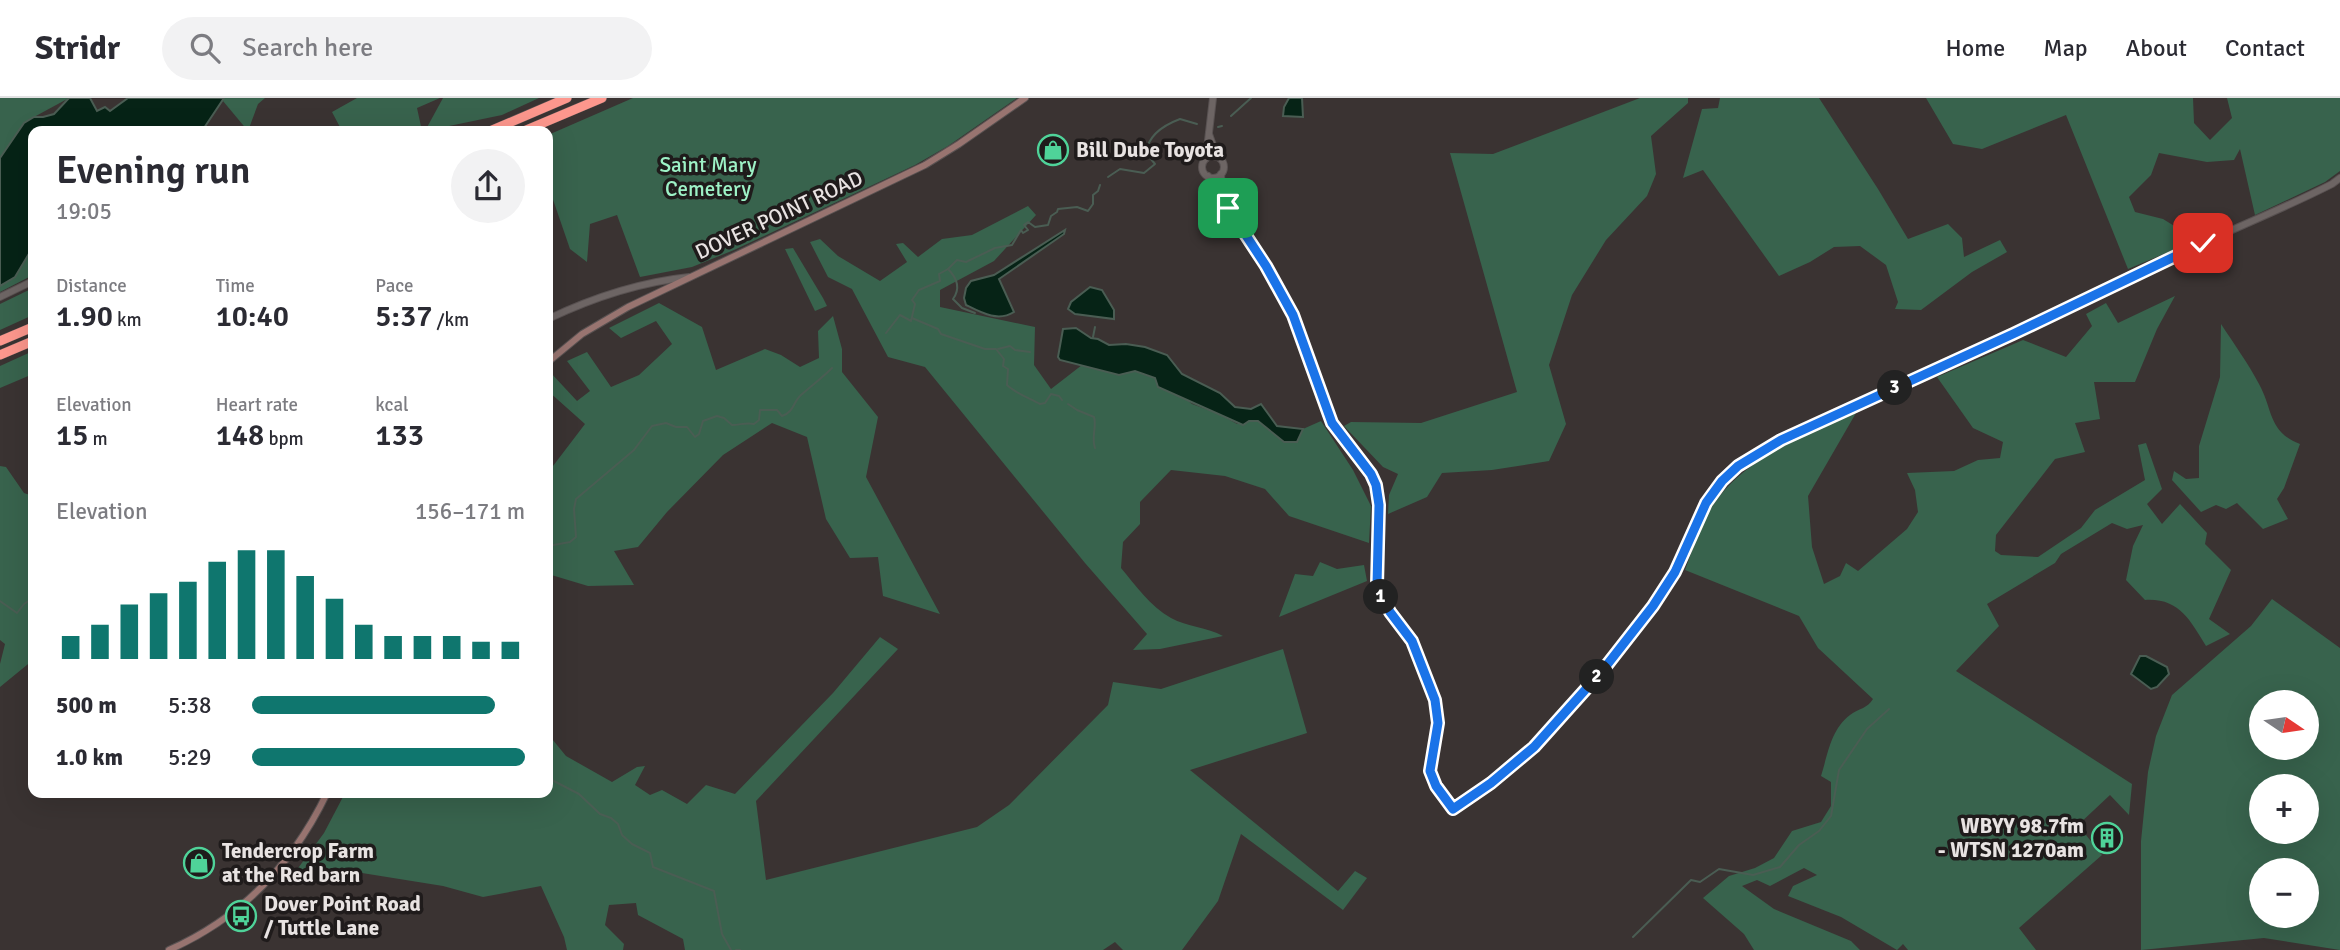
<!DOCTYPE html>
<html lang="en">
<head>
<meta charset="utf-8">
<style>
  :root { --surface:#fff; --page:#f2f2f3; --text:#2b2b33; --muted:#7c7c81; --line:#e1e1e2; --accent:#0f766e }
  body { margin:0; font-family:Signika,sans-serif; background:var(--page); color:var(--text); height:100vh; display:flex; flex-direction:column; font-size:26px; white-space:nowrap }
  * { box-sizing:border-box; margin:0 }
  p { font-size:23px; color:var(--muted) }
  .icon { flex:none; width:38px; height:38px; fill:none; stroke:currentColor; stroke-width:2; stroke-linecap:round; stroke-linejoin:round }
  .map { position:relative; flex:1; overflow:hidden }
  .drawer { position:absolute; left:28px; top:28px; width:525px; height:672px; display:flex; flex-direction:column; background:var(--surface); border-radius:14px; box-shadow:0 7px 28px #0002 }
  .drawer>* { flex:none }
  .needle { width:46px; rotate:103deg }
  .controls { position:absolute; left:2249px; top:592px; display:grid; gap:14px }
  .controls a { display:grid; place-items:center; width:70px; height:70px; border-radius:50%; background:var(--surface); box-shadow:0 7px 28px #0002; font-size:35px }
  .pin { position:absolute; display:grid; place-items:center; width:60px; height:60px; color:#fff; margin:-30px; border-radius:14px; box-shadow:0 4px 10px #0006 }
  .km { position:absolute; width:35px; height:35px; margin:-18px; border-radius:50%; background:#222; color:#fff; font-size:19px; line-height:35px; text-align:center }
  .round { display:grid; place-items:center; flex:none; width:74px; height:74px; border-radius:37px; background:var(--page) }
  .head { display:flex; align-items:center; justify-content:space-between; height:119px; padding:0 28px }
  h1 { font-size:38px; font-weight:600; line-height:52px }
  .stats { display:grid; grid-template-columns:repeat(3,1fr); gap:10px; height:119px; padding:7px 28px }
  .stats div { display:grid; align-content:center }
  .stats b { font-size:30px; font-weight:600 }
  .stats small { font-size:19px; font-weight:400 }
  .stats p { font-size:19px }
  .chart { height:196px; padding:14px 28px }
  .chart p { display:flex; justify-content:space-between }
  .chart svg { width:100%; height:126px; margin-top:7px; stroke:var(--accent); stroke-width:6 }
  ul { padding:0 28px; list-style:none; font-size:23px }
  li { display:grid; grid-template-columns:112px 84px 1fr; align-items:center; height:52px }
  li i { height:18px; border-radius:9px; background:var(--accent) }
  header { display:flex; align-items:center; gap:42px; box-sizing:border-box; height:98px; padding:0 35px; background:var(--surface); border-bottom:2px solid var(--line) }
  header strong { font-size:33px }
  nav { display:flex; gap:38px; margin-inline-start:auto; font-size:24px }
  .search { width:490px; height:63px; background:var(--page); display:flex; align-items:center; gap:18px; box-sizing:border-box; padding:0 24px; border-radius:38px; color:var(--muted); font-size:26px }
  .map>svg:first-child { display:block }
  .green { fill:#38634d; fill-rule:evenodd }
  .water { fill:#062316; stroke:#4a5d53; stroke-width:2 }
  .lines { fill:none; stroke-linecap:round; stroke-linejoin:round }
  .stream { stroke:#4a5d53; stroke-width:2 }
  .tertiary-casing { stroke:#595252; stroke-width:8 }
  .secondary-casing { stroke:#595252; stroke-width:8 }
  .motorway-casing { stroke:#595252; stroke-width:10 }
  .tertiary { stroke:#6d6564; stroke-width:6 }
  .secondary { stroke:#987470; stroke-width:6 }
  .motorway { stroke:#fd978d; stroke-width:9 }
  .route-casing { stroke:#fff; stroke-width:14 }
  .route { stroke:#1a73e8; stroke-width:9 }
  .labels { text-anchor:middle; stroke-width:7; stroke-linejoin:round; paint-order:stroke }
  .poi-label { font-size:21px; font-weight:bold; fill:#e8e3e2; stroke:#1f1b1b; text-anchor:start }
  .park-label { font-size:21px; fill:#9df2c6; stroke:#1f1b1b }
  .street-label { font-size:21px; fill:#e8e3e2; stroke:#1f1b1b }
</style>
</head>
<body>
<header>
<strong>Stridr</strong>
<div class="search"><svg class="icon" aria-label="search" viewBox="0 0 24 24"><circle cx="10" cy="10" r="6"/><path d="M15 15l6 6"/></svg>Search here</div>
<nav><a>Home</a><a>Map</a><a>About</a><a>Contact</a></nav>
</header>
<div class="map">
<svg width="2340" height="852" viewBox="0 0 2340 852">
  <rect width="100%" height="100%" fill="#3a3332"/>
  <g class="green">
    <polygon points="0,0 69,0 34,19 0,60"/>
    <polygon points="224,0 265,0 258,6 248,33 223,3"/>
    <polygon points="357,0 440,0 417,10 422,33 342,33 332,14"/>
    <polygon points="443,0 539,0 502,17 425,33"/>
    <polygon points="633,0 1017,0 948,48 915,67 843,101 734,152 692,169 640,179 617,117 590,126 587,164 570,151 548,87 548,37"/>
    <polygon points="1640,0 1688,0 1688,5 1651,38 1656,76 1647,98 1606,142 1572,197 1549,267 1566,326 1549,363 1492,372 1442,375 1427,399 1388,416 1389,397 1398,376 1383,369 1344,328 1351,324 1421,325 1517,294 1450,55 1493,56"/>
    <polygon points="1720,0 1819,0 1878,91 1908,141 1948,126 1962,140 1964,159 2000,142 2007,154 1972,174 1921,212 1895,211 1898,204 1886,167 1860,148 1834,149 1810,164 1779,178 1703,72 1683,80 1702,11 1718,10"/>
    <polygon points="1926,0 2193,0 2194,25 2210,42 2232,20 2227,0 2340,0 2340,73 2325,84 2255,117 2240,51 2234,62 2207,64 2159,55 2151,77 2129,99 2135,114 2163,121 2197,142 2128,171 2066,17 1982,51 1953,46"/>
    <path d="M1028 108 1036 117 994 163 940 192V209L1035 229 1034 267 1051 291 1082 267 1119 277 1135 273 1155 280 1158 289 1182 298 1192 306 1219 316 1237 326 1258 322 1284 344H1297L1303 331 1321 323 1353 372 1371 408 1369 445 1289 418 1265 391 1225 378 1171 372 1140 404V426L1123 444 1121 470C1136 488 1150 508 1171 520 1187 529 1207 529 1223 538L1160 551 1133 552 1147 536 1085 465 925 269 888 259 852 191 828 179 810 144 820 141 838 158 880 183 907 164 896 146 903 145 918 159 942 141 972 137Z"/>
    <polygon points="33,149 33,177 0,194 0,188 15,179"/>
    <polygon points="793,150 823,200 827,208 815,213 785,151"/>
    <polygon points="33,190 33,217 0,232 0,206"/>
    <path d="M2175 198 2157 231 2135 284H2094L2100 321 2075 325 2085 354 2055 361 1996 437 1995 453 2001 457 2038 459 2081 430 2095 412 2145 382 2138 347 2146 345 2162 391 2147 406 2162 426 2180 406 2207 435 2205 446 2231 472 2209 521 2230 536 2206 548C2190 522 2179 500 2145 502L2126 482 2133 448 2143 427 2127 431 2112 425 2061 456 2055 465 1987 506 1999 528 1956 573 2132 686 2129 717 2110 697 2078 727 2102 757 2019 830 2036 852H1908L1903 846 1897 852 1841 819 1788 798 1793 788 1817 777 1804 770 1770 788 1757 782 1742 788 1774 811 1851 843 1860 852H1754L1744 836 1703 800 1729 778 1755 770 1774 760 1792 733 1821 724 1831 708V684L1821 678C1828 656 1831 631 1850 617 1859 610 1867 611 1873 601L1818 550 1799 518 1685 472C1692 454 1697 434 1707 417 1739 360 1800 341 1856 315L1808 398 1812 449 1824 486 1840 478 1846 465 1858 473 1907 431 1918 414 1915 392 1907 375 1954 373 1978 362 2000 360 2003 344 1973 330 1937 279 2023 242 2066 259 2092 228 2086 216 2106 205 2118 225Z"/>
    <polygon points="659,205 702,229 716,272 765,251 781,257 800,269 819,260 818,233 833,218 842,251 842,274 878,319 866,379 940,516 883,498 878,459 850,460 826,421 807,339 772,325 723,357 667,414 638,449 614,453 634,487 588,488 548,476 548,367 553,368 585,326 548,293 548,278 550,274 577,303 590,293 567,263 587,254 611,289 639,277 672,246 656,223 621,240 609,230"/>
    <path d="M2221 226C2234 246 2248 265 2259 286 2273 311 2268 334 2300 346L2284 390 2277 401 2288 421 2263 431 2237 405 2226 411 2216 407 2201 414 2172 382 2174 373 2186 381 2199 380V348L2220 279Z"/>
    <polygon points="33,253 33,276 0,290 0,268"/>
    <polygon points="0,368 6,369 24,395 33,398 33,562 0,589 0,566 5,546 0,542"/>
    <polygon points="1320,464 1337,471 1364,467 1367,483 1279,519 1295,476 1313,478"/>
    <path d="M2272 501 2340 550V852L2264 840 2141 852V743L2148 674 2156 638 2172 597 2251 528ZM2261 604H2306V649H2261ZM2261 688H2306V733H2261ZM2261 772H2306V817H2261Z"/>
    <polygon points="880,539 898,551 756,703 766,782 977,729 1009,707 1108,607 1113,584 1161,591 1283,551 1307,635 1190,672 1338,793 1355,773 1367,780 1343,812 1241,736 1218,803 1182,852 1123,852 1115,844 1103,852 685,852 683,841 638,817 636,805 609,807 605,827 624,846 623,852 567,852 564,839 541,788 483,799 443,788 362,775 319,778 310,774 302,782 290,781 324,735 345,695 548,695 548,636 566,658 612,684 637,669 645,668 635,687 650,697 662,692 687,706 706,687 735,696 833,595"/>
  </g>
  <g class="water">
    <polygon points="69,0 90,0 97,13 105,9 110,13 128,0 224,0 202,33 33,33 33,149 15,179 0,188 0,60 24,25 34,19 43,19 54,16"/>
    <polygon points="1289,0 1302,0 1303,19 1283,18 1284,9"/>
    <path d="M1065 132 1064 136 999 181 1014 214C998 224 982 215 966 207L964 200 966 190 971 183 994 177Z"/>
    <polygon points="1090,189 1102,192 1114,212 1114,221 1075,216 1068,211 1071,204"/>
    <polygon points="1076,230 1091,240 1098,241 1109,247 1126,246 1145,249 1167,257 1182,276 1220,295 1235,309 1251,311 1261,306 1277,328 1303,331 1297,344 1284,344 1258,323 1249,323 1243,327 1158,289 1155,280 1135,273 1119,277 1060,262 1058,259 1063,231"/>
    <polygon points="2140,558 2146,558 2167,569 2169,576 2157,589 2151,591 2131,576"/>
  </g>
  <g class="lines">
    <g class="stream">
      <polyline points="1231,18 1251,0"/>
      <polyline points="1218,29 1222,28"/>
      <path d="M1108 79 1120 71 1144 75 1155 66 1146 55C1148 37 1164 27 1180 21L1197 26"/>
      <path d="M948 171C957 180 961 190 953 201L962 210 975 215"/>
      <path d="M912 220 938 231 941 236 985 251H996L1004 261 1003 268 1008 271 1007 287C1015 295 1029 300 1040 306L1045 305 1051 296 1059 298 1062 302"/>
      <polyline points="886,235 900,217 911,223 915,206 912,202 919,192 940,183 939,176 948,171 957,162 966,164 995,150 1012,147 1021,132 1023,135 1028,132 1024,127 1028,124 1035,129 1048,127 1051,118 1057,114 1058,111 1077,109 1088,113 1093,106 1093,97 1098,93 1100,87"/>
      <polyline points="1093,239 1095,229"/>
      <polyline points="998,251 1010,248 1015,252 1030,254"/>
      <path d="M1068 306 1077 312 1094 319C1097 329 1091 339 1095 350"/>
      <path d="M548 448 570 444 576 439 574 411 576 401 634 352 652 328 666 325 676 329H687L695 339 699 336 703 323 717 318 724 320 732 327C740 327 746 324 754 326L759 322 760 312H777L782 318C794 314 793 304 801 297 811 288 822 280 832 270"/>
      <polyline points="0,503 17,515 24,506 33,500"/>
      <polyline points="548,680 579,696 600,716 611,720 618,726 622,737 632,746 650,755 653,769 714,793 722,836 731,852"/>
      <polyline points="1633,839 1691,782 1700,784 1719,771 1753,777 1780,769 1799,747 1819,733 1831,718 1839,672 1867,631 1889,611"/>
      <polyline points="736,852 740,852"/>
    </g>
    <g class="tertiary-casing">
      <g id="tertiary">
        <polyline points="1209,36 1217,59"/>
        <circle cx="1213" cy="69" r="11"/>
        <polyline points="1206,60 1213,0"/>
        <path d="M1221 76 1222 99 1228 110 1266 168 1300 231 1328 317 1337 333 1371 376 1376 387 1379 407 1377 487 1390 514 1412 543 1435 602 1438 625 1430 673 1436 689 1453 711 1514 668 1549 634 1603 572 1653 508 1675 474 1706 405 1722 383 1744 363 1781 342C1922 279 2061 213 2201 146 2244 126 2289 108 2332 86L2340 80"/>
        <polyline points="1208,78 1216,93 1222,99"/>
        <polyline points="0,199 33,183"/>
        <path d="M548 221C592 200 641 184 689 179"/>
      </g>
    </g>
    <g class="secondary-casing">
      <g id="secondary">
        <polyline points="548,264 582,236 628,209 925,67 959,46 1025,0"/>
        <path d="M169 852C241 820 293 766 327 695"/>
      </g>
    </g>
    <g class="motorway-casing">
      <g id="motorway">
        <polyline points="490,33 567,0"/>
        <polyline points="524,33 602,0"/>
        <polyline points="0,243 33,229"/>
        <polyline points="0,257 33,243"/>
      </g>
    </g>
    <use href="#tertiary" class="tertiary"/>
    <use href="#secondary" class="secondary"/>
    <use href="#motorway" class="motorway"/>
  </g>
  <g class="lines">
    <g class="route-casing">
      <polyline id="route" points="1228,110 1266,168 1293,217 1332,325 1371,376 1376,387 1379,407 1377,487 1390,514 1412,543 1435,602 1438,625 1430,673 1436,688 1453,711 1491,685 1534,649 1603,572 1653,508 1675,474 1706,405 1722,383 1738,368 1781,342 2013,236 2203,145"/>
    </g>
    <use href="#route" class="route"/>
  </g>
  <defs>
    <g id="shop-ring" transform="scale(1.575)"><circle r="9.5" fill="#1f1b1b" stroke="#4fd399" stroke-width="1.5"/><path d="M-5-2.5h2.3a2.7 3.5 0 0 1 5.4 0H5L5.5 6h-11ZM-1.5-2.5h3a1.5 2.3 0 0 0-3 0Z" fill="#4fd399"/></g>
    <g id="building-ring" transform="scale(1.575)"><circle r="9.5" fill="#1f1b1b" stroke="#4fd399" stroke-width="1.5"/><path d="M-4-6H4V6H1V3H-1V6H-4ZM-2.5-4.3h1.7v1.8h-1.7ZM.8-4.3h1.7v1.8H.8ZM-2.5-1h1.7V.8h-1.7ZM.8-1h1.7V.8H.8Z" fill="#4fd399"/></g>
    <g id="bus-ring" transform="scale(1.575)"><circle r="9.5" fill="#1f1b1b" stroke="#4fd399" stroke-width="1.5"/><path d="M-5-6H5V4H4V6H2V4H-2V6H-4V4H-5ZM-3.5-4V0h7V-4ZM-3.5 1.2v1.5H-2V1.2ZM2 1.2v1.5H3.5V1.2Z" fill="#4fd399"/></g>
  </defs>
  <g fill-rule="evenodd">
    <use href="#shop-ring" x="1053" y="52"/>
    <use href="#building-ring" x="2107" y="740"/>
    <use href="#shop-ring" x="199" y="765"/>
    <use href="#bus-ring" x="241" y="818"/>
  </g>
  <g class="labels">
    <g class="poi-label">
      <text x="1076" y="59">Bill Dube Toyota</text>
      <text x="2084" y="735" text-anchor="end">WBYY 98.7fm<tspan x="2084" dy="24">- WTSN 1270am</tspan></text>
      <text x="222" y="760">Tendercrop Farm<tspan x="222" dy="24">at the Red barn</tspan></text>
      <text x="264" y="813">Dover Point Road<tspan x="264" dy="24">/ Tuttle Lane</tspan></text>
    </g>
    <g class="park-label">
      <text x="708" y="74">Saint Mary<tspan x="708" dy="24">Cemetery</tspan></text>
    </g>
    <g class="street-label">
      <text transform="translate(779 117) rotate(-25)" y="7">DOVER POINT ROAD</text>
    </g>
  </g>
</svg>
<div class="controls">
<a><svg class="needle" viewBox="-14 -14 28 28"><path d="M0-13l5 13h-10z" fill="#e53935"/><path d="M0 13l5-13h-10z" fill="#7c7c81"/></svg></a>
<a>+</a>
<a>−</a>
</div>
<div class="pin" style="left:1228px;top:110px;background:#1e9e55"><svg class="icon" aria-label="arrive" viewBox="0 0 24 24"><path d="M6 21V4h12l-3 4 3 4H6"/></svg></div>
<div class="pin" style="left:2203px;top:145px;background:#d93025"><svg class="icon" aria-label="check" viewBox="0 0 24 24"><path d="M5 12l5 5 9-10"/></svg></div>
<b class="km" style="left:1381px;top:499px">1</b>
<b class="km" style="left:1597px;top:579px">2</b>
<b class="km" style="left:1895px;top:290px">3</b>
<section class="drawer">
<div class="head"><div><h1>Evening run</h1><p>19:05</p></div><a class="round"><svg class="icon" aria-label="share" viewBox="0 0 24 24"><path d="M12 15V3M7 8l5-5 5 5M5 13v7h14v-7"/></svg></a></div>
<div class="stats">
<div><p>Distance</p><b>1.90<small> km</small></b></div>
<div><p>Time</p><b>10:40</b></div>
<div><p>Pace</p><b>5:37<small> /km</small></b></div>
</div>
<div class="stats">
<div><p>Elevation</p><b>15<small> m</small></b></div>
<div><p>Heart rate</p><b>148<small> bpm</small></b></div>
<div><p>kcal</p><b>133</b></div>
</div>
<div class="chart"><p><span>Elevation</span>156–171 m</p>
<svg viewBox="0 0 160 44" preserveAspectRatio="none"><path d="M5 44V36M15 44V32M25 44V25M35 44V21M45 44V17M55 44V10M65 44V6M75 44V6M85 44V15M95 44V23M105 44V32M115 44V36M125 44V36M135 44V36M145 44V38M155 44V38"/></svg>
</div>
<ul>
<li><b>500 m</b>5:38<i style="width:89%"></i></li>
<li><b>1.0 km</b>5:29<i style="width:100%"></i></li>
</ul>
</section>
</div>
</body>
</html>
